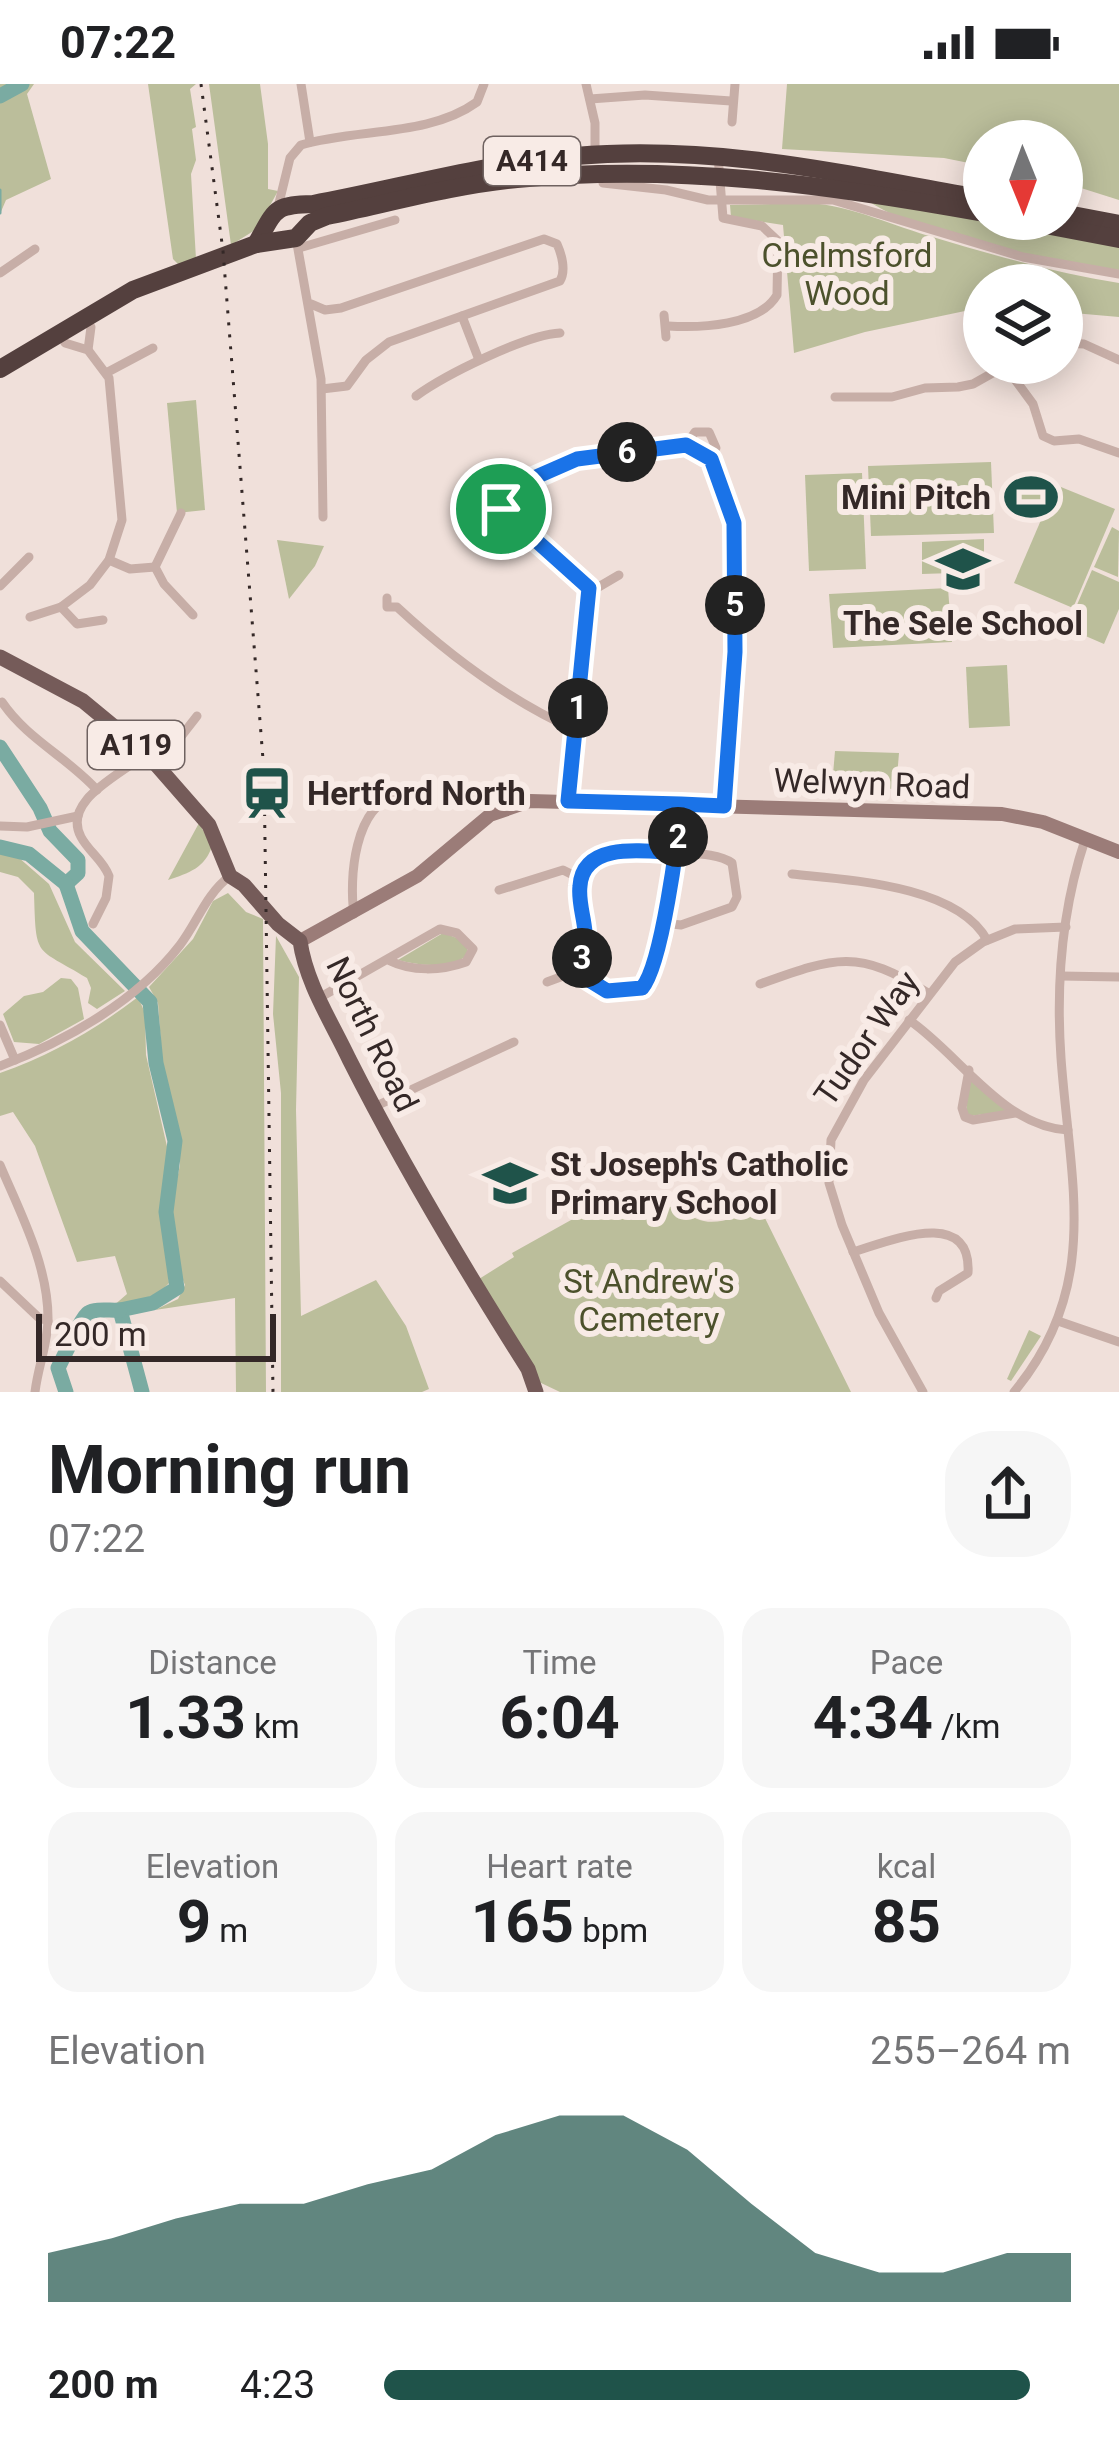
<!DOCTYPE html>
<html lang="en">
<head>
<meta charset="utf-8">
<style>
  :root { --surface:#fff; --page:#f6f6f6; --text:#202124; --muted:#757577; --accent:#1f534a }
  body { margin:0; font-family:Roboto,sans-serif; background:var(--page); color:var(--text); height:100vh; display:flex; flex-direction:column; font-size:45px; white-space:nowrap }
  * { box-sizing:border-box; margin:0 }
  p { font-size:39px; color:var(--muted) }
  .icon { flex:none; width:66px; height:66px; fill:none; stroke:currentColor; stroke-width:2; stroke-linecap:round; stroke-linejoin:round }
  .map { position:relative; height:1308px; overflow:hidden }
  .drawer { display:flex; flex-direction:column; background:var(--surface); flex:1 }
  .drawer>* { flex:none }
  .needle { width:78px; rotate:179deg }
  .tools { position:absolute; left:963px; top:36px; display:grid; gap:24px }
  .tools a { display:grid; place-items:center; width:120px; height:120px; border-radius:50%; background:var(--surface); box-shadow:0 6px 30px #0003; font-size:60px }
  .scale { position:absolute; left:36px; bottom:30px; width:240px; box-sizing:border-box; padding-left:12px; border:6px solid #342827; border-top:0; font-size:33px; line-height:42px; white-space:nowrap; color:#342827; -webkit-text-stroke:9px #f8ebe6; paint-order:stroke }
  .pin { position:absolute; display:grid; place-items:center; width:102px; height:102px; color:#fff; margin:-51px; border:6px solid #fff; border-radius:50%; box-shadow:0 3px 12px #0007 }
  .km { position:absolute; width:60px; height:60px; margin:-30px; border-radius:50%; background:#222; color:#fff; font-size:33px; line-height:60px; text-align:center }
  .round { display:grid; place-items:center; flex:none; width:126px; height:126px; border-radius:48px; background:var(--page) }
  .overview { display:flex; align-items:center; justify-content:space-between; height:204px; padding:0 48px }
  h1 { font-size:66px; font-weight:700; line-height:90px }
  .metrics { display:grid; grid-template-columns:repeat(3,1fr); gap:18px; height:204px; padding:12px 48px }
  .metrics div { display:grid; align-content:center; border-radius:30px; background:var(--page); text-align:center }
  .metrics b { font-size:60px; font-weight:700 }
  .metrics small { font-size:33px; font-weight:400 }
  .metrics p { font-size:33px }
  .chart { height:336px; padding:24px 48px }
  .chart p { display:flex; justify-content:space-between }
  .chart svg { width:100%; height:216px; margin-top:12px; fill:var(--accent); opacity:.7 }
  ul { padding:0 48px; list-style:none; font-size:39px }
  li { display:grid; grid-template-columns:192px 144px 1fr; align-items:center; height:90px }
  li i { height:30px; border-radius:15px; background:var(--accent) }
  .status { display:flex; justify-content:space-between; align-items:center; height:84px; padding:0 60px; background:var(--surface); direction:ltr }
  .status svg { height:33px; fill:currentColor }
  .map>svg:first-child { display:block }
  .green { fill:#bbbe9b }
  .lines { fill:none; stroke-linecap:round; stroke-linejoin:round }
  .stream { stroke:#7aaba2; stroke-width:3 }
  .river { stroke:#7aaba2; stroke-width:15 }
  .street { stroke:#c7aea7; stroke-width:9 }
  .secondary { stroke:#9b7c78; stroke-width:14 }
  .primary { stroke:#755b59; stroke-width:15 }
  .highway { stroke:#54403e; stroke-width:18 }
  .rail { stroke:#342827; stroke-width:3; stroke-dasharray:3 9; stroke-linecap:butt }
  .route-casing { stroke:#fff; stroke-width:24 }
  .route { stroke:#1a73e8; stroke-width:15 }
  .labels { text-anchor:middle; stroke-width:12; stroke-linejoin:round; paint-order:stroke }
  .shield { fill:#f8ebe6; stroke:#6f6260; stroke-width:3 }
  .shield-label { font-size:30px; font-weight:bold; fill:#342827 }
  .park-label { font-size:33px; fill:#4c512c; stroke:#f8ebe6 }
  .poi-label { font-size:33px; font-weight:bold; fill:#342827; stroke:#f8ebe6; text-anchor:start }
  .street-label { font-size:33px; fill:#342827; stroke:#f8ebe6 }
</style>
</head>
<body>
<div class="status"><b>07:22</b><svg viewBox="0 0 49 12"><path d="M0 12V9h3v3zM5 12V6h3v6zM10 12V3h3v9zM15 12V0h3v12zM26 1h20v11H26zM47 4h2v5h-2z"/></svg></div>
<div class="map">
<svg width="1119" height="1308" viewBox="0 0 1119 1308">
  <rect width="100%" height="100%" fill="#f0e0da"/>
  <g class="green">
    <polygon points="0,0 34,0 27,10 51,95 6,116 0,130"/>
    <polygon points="148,0 196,0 190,5 196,43 192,45 196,76 191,90 196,175 179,181 173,175"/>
    <polygon points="209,0 260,0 268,60 268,105 278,107 257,145 231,161"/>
    <polygon points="787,0 1119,0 1119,116 1062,98 1062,57 984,57 984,82 944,74 782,65"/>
    <path d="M868 117 1119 160V186C1040 173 936 160 868 117Z"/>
    <path d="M809 119C853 122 893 142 936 154 996 172 1057 189 1119 199V233L1062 228V201H984V223L865 248 794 269 783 141 731 133 730 121Z"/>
    <polygon points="196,316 205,426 177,429 167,319"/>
    <polygon points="991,378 994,449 871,452 868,382"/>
    <polygon points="1028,388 1051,398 1034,438 1010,428"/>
    <polygon points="862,389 866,485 809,487 805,391"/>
    <polygon points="1056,401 1115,425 1073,524 1014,499"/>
    <polygon points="1112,443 1119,447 1118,493 1094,483"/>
    <polygon points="984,455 984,488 922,490 922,458"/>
    <polygon points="277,456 324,462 315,482 289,515"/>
    <polygon points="1092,486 1119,498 1119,525 1104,560 1067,544"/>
    <polygon points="948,504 952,558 833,564 829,510"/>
    <polygon points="1007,581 1010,642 969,644 966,583"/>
    <polygon points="835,667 899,669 896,705 832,702"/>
    <path d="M199 739 212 762C205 784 189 789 168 796Z"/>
    <path d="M0 767 18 773 49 800 75 858 125 907 97 925 88 919 91 904 87 894C35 862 36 876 34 809L18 793 0 788Z"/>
    <polygon points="228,809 246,828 263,835 266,1308 236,1308 235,1214 155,1226 178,1215 185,1201 178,1184 171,1124 180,1081 180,1054 164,1001 158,919 149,903 193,855 213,817"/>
    <path d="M443 849 457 854 467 863 468 871C450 885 420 882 398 876Z"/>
    <polygon points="276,852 299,893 296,1026 301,1232 376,1196 406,1242 429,1305 422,1308 281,1308 281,1009 273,930"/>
    <polygon points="61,894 71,895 78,904 84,935 39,960 14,958 3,930 24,912 43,908"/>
    <path d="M138 913 145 929 146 971 171 1080 162 1117 169 1199 158 1211 112 1223 127 1210 115 1172 77 1178 35 1062 13 1028 0 1032V989C51 971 95 946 138 913Z"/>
    <polygon points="969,997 972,997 1008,1027 970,1032 966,1028"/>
    <path d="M680 1122C706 1150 727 1134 761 1126L851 1308H560L539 1298 479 1195 514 1173 512 1169 580 1131Z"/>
    <polygon points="1029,1246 1041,1252 1011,1297 1007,1295"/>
  </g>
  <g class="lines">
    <polyline class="stream" points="0,106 0,129"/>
    <g class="river">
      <polyline points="0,12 22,0"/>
      <polyline points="0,663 40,724 50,747 78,776 78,789 66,800"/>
      <polyline points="0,763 29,770 66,800"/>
      <polyline points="66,800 82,847 150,918 156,979 175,1057 166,1128 177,1204 153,1219 120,1226 142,1308"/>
      <path d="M66 1308 58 1284C63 1275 82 1232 88 1229 96 1224 111 1227 120 1226"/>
    </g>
    <g class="street">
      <polyline points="301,0 310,58"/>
      <polyline points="586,0 595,39 595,73"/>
      <polyline points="590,15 645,11 731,17"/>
      <polyline points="732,38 735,0"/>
      <polyline points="603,99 666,106 708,116 833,116 1023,173 1119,190"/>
      <path d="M278 123 290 74 301 61C356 44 429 53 477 18L484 0"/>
      <polyline points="296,154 321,295 323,433"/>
      <polyline points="299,164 395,136"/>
      <polyline points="0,189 35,165"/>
      <path d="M311 220 325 226 341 224 544 155 557 160C562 171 566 187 560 197L389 258 366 276 347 302 322 305"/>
      <polyline points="664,231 666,253"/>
      <polyline points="462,232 479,276"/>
      <path d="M668 242C700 244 759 242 777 211L778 157 762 142 723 134 718 72"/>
      <polyline points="1062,259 1084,260 1119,276"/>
      <polyline points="88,266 91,243"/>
      <polyline points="1008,279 1005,282 1033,320 1043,352 1054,357 1079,355 1119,369"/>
      <polyline points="106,289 153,264"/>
      <path d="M416 312C445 291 525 251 560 249"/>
      <polyline points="835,313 892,313 925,304 958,303 973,300 1005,282"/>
      <polyline points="686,361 695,348 709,348 716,364 711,375"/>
      <polyline points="181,429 155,483 164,500 193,531"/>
      <polyline points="517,439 498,423 496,415 502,409 524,404"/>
      <polyline points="109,476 130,485 155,483"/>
      <polyline points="0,502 29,473"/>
      <polyline points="590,508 619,491"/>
      <path d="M387 514V523H397C451 573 508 616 575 646"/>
      <polyline points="61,523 77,540 103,536"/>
      <polyline points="30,533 61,523 90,501 109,476 122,436 109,294 88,266 65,259"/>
      <path d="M2 618C27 655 67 673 97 706"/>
      <polyline points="158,682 197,632"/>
      <polyline points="568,717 590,508 584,496 517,439 529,396 577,375 676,362 686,361 711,375 734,439 735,568 724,722"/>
      <polyline points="0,742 27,743 78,732"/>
      <path d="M792 790C849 796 957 801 987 856"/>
      <polyline points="499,806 563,786 581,795"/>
      <path d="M354 830C349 795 354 721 397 712L395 702 387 705 389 713"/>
      <path d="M663 839 681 841 732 823 737 813 732 779C717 768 688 770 669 768 639 767 577 760 579 807 580 819 583 831 584 844 585 856 580 869 581 881 585 913 619 908 642 904L648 897C661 872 661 842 665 814 670 783 678 752 681 720"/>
      <path d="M93 840 106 814 109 792C103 776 89 768 81 753 61 715 124 690 146 669"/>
      <polyline points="1061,892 1119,893"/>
      <polyline points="547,898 582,885"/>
      <path d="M760 900C835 873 858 864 928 909"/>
      <path d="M319 914 440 845 457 849 473 865 466 878C441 887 412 888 388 876"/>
      <path d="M909 936C959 970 1003 1043 1068 1046"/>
      <polyline points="0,941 15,976"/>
      <path d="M0 982C66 957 137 917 180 861 198 837 206 810 230 792"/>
      <polyline points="969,986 962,1024 965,1033 973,1036 1015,1029"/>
      <polyline points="374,1023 514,958"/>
      <path d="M0 1081C20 1128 48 1181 48 1234 48 1260 38 1282 35 1308"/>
      <path d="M853 1168C890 1157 972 1122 968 1189L939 1207 936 1214"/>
      <polyline points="0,1197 38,1233 48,1237"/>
      <polyline points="1058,1237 1119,1258"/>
      <polyline points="923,1308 879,1229 842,1141 829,1099 831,1056 864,996 955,878 983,858 1015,845 1066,843"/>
      <path d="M1014 1308C1102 1202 1070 1099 1061 974 1056 902 1062 825 1085 756"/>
    </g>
    <polyline class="secondary" points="300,857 417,792 490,731 530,717 1002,730 1043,738 1119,768"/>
    <path class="primary" d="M0 573 83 617 146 669 209 741 230 792 244 801 278 840 300 857C306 899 331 937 349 975 403 1082 464 1184 528 1285L536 1308"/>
    <g class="highway">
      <polyline points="1062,129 1119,140"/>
      <polyline points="1014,135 1119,155"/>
      <path d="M256 160C276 125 273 121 313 120 400 104 486 79 575 72 717 60 845 90 984 115"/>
      <path d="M0 285 133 206 256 160 296 154 310 139 327 132C390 119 454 101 517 95 675 79 829 101 984 129"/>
    </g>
    <polyline class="rail" points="201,0 223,167 264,688 273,1308"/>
  </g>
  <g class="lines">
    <g class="route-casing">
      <path id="route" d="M501 425 589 504 568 717 681 720C678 755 662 881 642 904L607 907 586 894C579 878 585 865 585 848 584 833 578 817 580 802 583 757 645 767 675 769L681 720 724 722 735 568 734 439 711 375 686 361 577 375 529 396 524 404 500 411 496 417 501 425"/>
    </g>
    <use href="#route" class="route"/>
  </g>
  <defs>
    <g id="stadium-bare" transform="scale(4.14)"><path d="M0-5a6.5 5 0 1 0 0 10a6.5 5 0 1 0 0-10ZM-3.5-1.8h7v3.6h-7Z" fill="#1f534a" stroke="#f8ebe6" stroke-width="2.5" paint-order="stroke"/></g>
    <g id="school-bare" transform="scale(4.14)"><path d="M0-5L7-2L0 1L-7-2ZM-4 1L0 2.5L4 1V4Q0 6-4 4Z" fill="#1f534a" stroke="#f8ebe6" stroke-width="2.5" paint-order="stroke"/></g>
    <g id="station-bare" transform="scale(4.14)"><path d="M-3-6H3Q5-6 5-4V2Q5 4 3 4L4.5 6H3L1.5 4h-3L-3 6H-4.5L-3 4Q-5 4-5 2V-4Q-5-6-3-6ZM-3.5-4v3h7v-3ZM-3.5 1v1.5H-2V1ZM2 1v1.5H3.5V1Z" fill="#1f534a" stroke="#f8ebe6" stroke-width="2.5" paint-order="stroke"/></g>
  </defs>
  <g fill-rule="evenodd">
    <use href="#stadium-bare" x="1031" y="413"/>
    <use href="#school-bare" x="963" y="485"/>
    <use href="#station-bare" x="267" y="709"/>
    <use href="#school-bare" x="510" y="1099"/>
  </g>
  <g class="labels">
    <g class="shield">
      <rect x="484" y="53" width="96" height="48" rx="9"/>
      <rect x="88" y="637" width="96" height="48" rx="9"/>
    </g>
    <g class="shield-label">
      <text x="532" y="87">A414</text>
      <text x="136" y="671">A119</text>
    </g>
    <g class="park-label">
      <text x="847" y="183">Chelmsford<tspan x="847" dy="38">Wood</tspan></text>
      <text x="649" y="1209">St Andrew's<tspan x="649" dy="38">Cemetery</tspan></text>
    </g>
    <g class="poi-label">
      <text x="991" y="425" text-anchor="end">Mini Pitch</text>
      <text x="963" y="551" text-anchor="middle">The Sele School</text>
      <text x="307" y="721">Hertford North</text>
      <text x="550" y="1092">St Joseph's Catholic<tspan x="550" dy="38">Primary School</tspan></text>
    </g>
    <g class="street-label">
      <text transform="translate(872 699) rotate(2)" y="12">Welwyn Road</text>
      <text transform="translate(373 950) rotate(64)" y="12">North Road</text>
      <text transform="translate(866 954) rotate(-55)" y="12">Tudor Way</text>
    </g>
  </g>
</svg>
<div class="tools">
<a><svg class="needle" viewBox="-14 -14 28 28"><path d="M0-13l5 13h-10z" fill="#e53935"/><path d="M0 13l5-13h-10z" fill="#757577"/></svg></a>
<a><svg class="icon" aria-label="layers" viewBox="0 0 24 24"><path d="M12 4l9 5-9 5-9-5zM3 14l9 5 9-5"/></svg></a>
</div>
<div class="scale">200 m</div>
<div class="pin" style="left:501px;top:425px;background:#1e9e55"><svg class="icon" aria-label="arrive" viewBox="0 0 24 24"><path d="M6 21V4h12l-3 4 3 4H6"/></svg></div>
<b class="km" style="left:578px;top:624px">1</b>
<b class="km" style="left:678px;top:753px">2</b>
<b class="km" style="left:582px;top:874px">3</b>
<b class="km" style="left:735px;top:521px">5</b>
<b class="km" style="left:627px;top:368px">6</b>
</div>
<section class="drawer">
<div class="overview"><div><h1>Morning run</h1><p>07:22</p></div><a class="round"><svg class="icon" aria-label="share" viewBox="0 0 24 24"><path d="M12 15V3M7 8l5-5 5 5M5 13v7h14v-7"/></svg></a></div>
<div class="metrics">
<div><p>Distance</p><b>1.33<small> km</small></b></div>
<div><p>Time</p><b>6:04</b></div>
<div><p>Pace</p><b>4:34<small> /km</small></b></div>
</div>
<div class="metrics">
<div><p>Elevation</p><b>9<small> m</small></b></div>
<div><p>Heart rate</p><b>165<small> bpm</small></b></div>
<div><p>kcal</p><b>85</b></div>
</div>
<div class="chart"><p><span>Elevation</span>255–264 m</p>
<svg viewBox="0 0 160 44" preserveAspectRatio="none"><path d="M0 44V34L10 31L20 27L30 24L40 24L50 20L60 17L70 10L80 6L90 6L100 13L110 24L120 34L130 38L140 38L150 34L160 34V44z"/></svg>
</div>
<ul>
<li><b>200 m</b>4:23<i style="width:94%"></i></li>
</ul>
</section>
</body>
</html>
